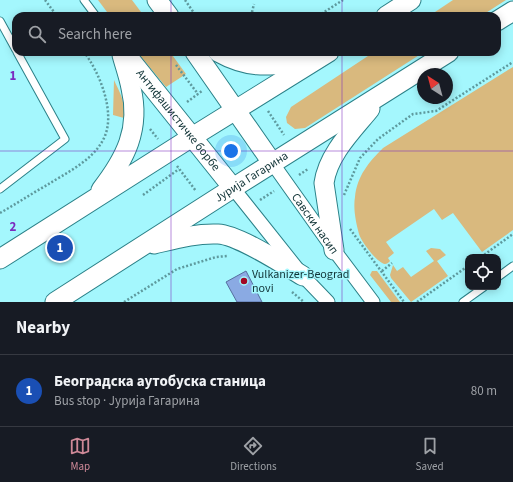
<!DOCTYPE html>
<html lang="en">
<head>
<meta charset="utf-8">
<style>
	:root { --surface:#171b24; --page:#20242c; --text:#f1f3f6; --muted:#9ea1a6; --line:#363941; --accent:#ce8998 }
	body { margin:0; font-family:"Source Sans 3",sans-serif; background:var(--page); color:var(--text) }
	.controls { position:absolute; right:12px; bottom:12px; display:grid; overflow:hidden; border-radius:8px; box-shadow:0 2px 10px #0003 }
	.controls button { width:36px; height:36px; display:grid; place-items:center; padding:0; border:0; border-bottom:1px solid var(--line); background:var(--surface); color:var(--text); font:20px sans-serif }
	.compass { position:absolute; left:417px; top:68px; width:36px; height:36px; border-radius:50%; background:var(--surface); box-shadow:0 2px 10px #0003; rotate:324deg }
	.you { position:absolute; left:231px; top:151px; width:14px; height:14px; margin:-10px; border:3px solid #fff; border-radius:50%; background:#1a73e8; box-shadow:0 0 0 6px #1a73e833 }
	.badge { display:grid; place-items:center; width:26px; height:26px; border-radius:50%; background:var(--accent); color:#fff; font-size:13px; font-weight:700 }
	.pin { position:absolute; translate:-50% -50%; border:2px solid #fff; box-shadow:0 1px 4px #0006 }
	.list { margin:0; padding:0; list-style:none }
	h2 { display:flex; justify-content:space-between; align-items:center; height:52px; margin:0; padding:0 16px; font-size:17px }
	h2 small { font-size:13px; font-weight:400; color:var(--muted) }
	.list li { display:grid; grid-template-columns:26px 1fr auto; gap:12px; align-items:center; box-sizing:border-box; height:72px; padding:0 16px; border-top:1px solid var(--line) }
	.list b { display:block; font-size:15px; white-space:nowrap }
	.list p { margin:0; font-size:13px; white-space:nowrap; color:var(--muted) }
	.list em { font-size:13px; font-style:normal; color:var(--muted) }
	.icon { flex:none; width:22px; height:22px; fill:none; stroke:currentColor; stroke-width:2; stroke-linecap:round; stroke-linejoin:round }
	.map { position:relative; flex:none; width:513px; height:302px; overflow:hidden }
	.search { position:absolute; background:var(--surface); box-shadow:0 2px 10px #0003; left:12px; right:12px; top:12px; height:44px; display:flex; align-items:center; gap:10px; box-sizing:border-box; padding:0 14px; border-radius:12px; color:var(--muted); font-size:15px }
	.sheet { height:124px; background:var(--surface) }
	nav { display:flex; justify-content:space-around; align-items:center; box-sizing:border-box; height:56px; border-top:1px solid var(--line); background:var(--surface); font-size:11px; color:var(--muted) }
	nav a { display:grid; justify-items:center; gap:2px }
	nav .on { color:var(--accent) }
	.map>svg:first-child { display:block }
	.green { fill:#d9b97e }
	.building { fill:#8aaae3; stroke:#556f9e }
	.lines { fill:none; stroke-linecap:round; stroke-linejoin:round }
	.lane-casing { stroke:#2b8188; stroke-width:9 }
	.street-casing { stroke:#2b8188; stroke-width:15 }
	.secondary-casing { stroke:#2b8188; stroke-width:21 }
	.path { stroke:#5e9a9e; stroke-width:2.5; stroke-dasharray:2 2; stroke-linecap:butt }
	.lane { stroke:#fff; stroke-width:7 }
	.street { stroke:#fff; stroke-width:13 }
	.secondary { stroke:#fff; stroke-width:19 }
	.grid { fill:none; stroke:#7b2cbf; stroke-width:1; stroke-opacity:0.55 }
	.poi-dot { fill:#a30724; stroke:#a4f7fd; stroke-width:1.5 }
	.labels { text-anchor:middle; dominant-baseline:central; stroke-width:3; stroke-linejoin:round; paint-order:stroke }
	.street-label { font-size:12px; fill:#103336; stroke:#a4f7fd }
	.poi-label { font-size:12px; fill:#103336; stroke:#a4f7fd; text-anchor:start }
	.grid-label { font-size:13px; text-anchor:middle; font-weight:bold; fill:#7b2cbf; stroke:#a4f7fd; stroke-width:3; stroke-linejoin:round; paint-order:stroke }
</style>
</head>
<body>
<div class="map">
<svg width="513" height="302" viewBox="0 0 513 302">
	<rect width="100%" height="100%" fill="#a4f7fd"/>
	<!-- green -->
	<path class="green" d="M98,0h34l12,16h-34z
		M453,0h53l-25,16h-52z
		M137,52h33l16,22 -20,13z
		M374,52h50l-119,76 -10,1 -8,-6 -1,-6 5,-10z
		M513,67v163l-31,22 -29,-39 -11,7 -8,-11 -48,33 8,11 -6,5 2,3c-1,1 -3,3 -5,3 -8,-1 -24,-23 -26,-30 -3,-11 -6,-25 -4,-37 2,-21 14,-35 28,-49z
		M114,80c6,13 12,23 10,38l-11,-3z
		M431,248l9,1 6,6 -9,6 11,15 -37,26 -20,-24 -1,-3 3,-10 4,6 6,-4 8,10 23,-16 -8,-10z
		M372,271h5l23,31h-9l-21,-27z"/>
	<!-- building -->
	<path class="building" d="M246,271l16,31h-25l-11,-20z"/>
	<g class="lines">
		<!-- lane casing -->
		<g class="lane-casing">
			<path id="lane" d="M84,0l12,16
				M0,21l16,29
				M0,189l65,-50 -48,-87
				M498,277l15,-11
				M463,302l21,-15"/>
		</g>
		<!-- street casing -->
		<g class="street-casing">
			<g id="street">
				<path id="s1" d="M273,164l61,86 39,52"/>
				<path d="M233,188l70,88 25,26"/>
			</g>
		</g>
		<!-- secondary casing -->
		<g class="secondary-casing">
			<g id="secondary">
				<path d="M157,0l12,16"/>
				<path d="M386,16l25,-16"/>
				<path d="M497,21l16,-10"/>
				<path id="s2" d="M124,52l109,136"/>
				<path d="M195,52l78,112"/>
				<path d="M218,52c34,19 55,13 92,9"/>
				<path d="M101,190c24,-31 40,-61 30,-102 -2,-11 -6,-22 -9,-33"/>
				<path d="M154,244c21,-5 42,-11 64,-10 21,1 66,31 85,42"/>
				<path d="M334,250l-10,-67c4,-29 29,-53 46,-74"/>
				<path d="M0,259l192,-122 137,-85"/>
				<path id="s3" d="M55,302l178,-114 216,-136"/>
			</g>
		</g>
		<!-- path -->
		<path class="path" d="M45,0l12,16
			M185,0l9,13 5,3
			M251,16l3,-12
			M318,16l25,-16
			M176,65l22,29
			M187,102l15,-11
			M268,111l16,24
			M150,129l8,10
			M177,166l19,25
			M299,175l9,-6
			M143,195l36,-26
			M344,195l16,-37 18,-19 35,-25 23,-3 77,-49
			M260,200l14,-9
			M0,213c16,-9 31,-19 47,-28 19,-12 45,-24 56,-45 14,-25 -3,-67 -19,-88
			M350,229l54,73
			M481,257l32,-23
			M382,271l10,-8
			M292,292l12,10
			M124,302l53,-33 39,-12 12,-1
			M417,302l51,-36"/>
		<!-- lane -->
		<use href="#lane" class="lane"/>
		<!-- street -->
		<use href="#street" class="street"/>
		<!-- secondary -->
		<use href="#secondary" class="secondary"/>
	</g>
	<!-- grid -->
	<path class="grid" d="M171,0v16M342,0v16M171,52v250M342,52v250M0,151h513"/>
	<!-- markers -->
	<circle class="poi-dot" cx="244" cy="281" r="4"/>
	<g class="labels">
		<!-- street labels -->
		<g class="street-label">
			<text stroke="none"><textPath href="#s2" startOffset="87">Антифашистичке борбе</textPath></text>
			<text stroke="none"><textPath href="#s3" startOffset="233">Јурија Гагарина</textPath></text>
			<text stroke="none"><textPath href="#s1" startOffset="73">Савски насип</textPath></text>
		</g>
		<!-- poi labels -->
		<g class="poi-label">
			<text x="252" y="274">Vulkanizer-Beograd<tspan x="252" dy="14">novi</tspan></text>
		</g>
	</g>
	<g class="grid-label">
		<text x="13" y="80">1</text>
		<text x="13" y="231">2</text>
	</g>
</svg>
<div class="controls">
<button><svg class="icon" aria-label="locate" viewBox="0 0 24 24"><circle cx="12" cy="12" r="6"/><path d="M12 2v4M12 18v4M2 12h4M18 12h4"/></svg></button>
</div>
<svg class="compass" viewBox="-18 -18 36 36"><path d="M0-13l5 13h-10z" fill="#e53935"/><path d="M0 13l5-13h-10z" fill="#9ea1a6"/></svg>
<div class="you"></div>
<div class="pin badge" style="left:60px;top:248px;background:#1a4fb4">1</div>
<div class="search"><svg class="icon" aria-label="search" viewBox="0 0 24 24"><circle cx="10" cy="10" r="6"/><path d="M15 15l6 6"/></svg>Search here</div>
</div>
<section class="sheet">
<h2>Nearby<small></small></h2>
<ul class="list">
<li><span class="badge" style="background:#1a4fb4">1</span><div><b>Београдска аутобуска станица</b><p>Bus stop · Јурија Гагарина</p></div><em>80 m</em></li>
</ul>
</section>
<nav>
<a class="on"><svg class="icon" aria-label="map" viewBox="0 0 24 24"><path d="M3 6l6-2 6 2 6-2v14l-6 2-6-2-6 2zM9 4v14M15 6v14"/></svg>Map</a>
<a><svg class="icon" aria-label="directions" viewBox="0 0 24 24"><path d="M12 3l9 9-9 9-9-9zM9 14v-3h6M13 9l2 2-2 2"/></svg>Directions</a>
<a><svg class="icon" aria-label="saved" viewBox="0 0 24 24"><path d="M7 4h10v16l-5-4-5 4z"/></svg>Saved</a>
</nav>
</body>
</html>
